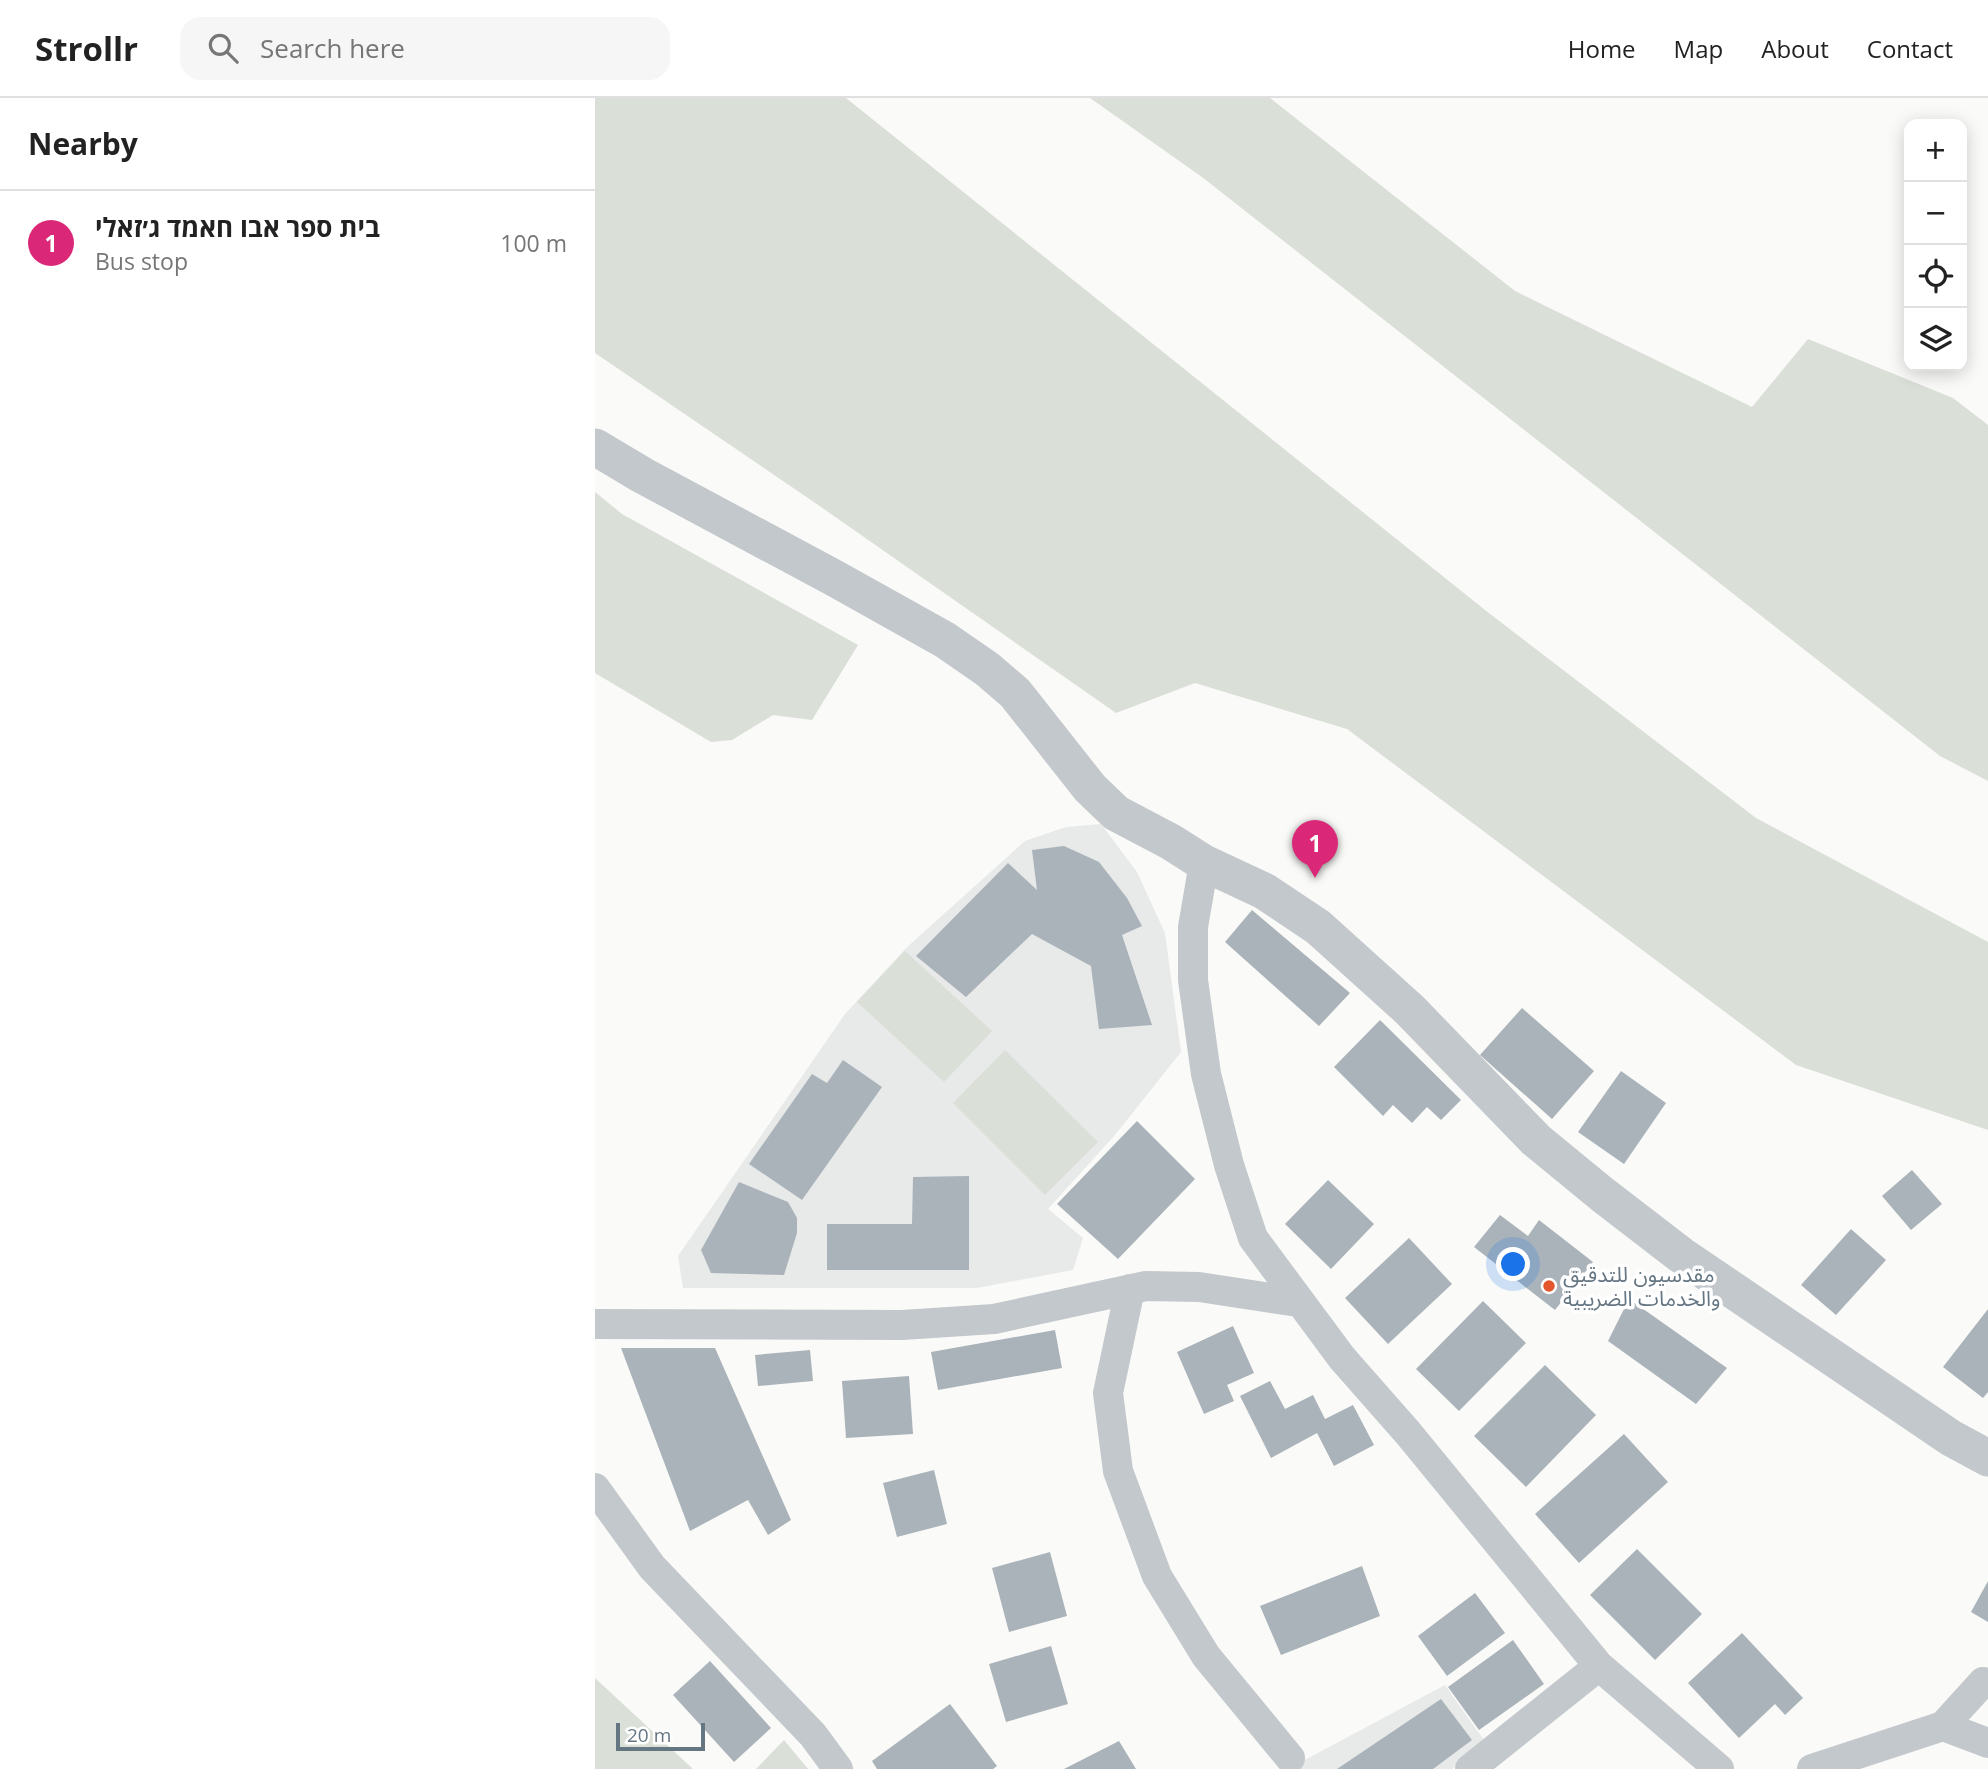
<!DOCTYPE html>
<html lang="en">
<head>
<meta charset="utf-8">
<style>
	:root { --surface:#fff; --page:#f6f6f6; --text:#222; --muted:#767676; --line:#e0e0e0; --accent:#db2777 }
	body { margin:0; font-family:"Open Sans","Noto Sans Arabic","Noto Sans Hebrew",sans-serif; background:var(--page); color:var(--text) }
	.controls { position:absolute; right:21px; top:21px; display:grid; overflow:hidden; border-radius:14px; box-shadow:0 4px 18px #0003 }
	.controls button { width:63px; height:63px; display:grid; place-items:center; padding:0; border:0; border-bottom:2px solid var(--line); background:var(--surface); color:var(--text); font:35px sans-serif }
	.scale { position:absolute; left:21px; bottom:18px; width:89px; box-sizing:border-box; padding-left:7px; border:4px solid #657683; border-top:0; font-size:19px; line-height:24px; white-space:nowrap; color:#657683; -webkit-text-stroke:5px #fff; paint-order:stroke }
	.you { position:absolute; left:919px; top:1167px; width:24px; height:24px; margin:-18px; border:5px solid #fff; border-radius:50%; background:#1a73e8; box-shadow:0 0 0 10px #1a73e833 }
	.badge { display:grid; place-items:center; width:46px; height:46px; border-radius:50%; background:var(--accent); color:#fff; font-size:23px; font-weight:700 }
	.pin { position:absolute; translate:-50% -58px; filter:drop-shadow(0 2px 4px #0008) }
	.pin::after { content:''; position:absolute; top:37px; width:24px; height:21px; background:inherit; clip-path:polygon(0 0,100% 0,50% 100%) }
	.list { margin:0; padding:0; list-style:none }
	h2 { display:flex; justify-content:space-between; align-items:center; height:91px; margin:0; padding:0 28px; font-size:30px }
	h2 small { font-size:23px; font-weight:400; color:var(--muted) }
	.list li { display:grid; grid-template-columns:46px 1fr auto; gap:21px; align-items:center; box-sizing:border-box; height:105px; padding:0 28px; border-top:2px solid var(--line) }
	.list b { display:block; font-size:26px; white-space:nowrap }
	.list p { margin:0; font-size:23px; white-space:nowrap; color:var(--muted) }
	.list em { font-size:23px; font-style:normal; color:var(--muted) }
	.icon { flex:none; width:38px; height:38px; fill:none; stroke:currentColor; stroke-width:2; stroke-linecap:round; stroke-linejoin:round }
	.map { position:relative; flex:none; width:1393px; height:1671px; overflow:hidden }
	header { display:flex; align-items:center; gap:42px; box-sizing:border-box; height:98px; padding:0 35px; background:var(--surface); border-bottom:2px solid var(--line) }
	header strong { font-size:33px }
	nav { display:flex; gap:38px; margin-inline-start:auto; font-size:24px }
	.search { width:490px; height:63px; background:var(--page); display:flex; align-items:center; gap:18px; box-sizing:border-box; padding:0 24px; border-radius:21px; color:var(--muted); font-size:26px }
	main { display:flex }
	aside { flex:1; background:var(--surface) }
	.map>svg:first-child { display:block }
	.built { fill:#e8e9e9 }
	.green { fill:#dadfd7 }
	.building { fill:#aab3b9 }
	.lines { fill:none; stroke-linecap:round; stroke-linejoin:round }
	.minor { stroke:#c3c8cc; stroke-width:30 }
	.tertiary { stroke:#c3c8cc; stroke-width:37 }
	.poi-dot { fill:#e4572e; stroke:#fff; stroke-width:2.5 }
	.labels { text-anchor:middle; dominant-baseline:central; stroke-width:7; stroke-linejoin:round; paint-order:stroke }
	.poi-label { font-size:21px; fill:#657683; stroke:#fff; text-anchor:start }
</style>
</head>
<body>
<header>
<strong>Strollr</strong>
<div class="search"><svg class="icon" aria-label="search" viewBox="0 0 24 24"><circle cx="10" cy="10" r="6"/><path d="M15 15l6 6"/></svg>Search here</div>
<nav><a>Home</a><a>Map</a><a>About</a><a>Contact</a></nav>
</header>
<main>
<aside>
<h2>Nearby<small></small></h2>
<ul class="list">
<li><span class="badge">1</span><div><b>בית ספר אבו חאמד ג׳זאלי</b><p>Bus stop</p></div><em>100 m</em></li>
</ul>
</aside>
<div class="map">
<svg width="1393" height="1671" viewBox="0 0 1393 1671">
	<rect width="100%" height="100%" fill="#fafaf8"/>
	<!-- built -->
	<path class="built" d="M506,726l36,48 28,61 16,119 -66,83 -67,74 35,29 -10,32 -96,18h-294l-5,-32 167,-242 61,-66 119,-107 41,-14z
		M850,1587l41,58 -34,26h-164z"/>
	<!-- green -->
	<path class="green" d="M0,0h251l639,512 271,208 232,124v188l-192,-65 -449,-336 -152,-46 -79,30 -305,-213 -216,-147z
		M495,0h180l245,193 237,116 56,-68 145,59 35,27v356l-48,-25 -738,-579z
		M0,394l27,22 236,131 -46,75 -39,-5 -41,25 -21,2 -116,-69z
		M310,853l87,80 -48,51 -87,-80z
		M410,952l93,92 -53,53 -92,-92z
		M0,1580l98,91h-98z
		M189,1642l24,29h-52z"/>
	<!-- building -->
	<path class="building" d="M469,748l35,16 28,36 15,28 -20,9 30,90 -53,4 -8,-63 -59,-32 -66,63 -50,-41 92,-93 29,27 -5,-40z
		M657,812l98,83 -31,33 -94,-84z
		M927,910l72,63 -42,48 -72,-64z
		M785,922l81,80 -20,20 -14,-13 -15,16 -19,-18 -10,11 -49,-49z
		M248,962l39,27 -80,113 -53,-36 63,-90 15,9z
		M1026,973l45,32 -42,61 -46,-32z
		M542,1023l58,58 -77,80 -61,-55z
		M1317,1072l30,34 -31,26 -29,-34z
		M374,1078v94h-142v-46h85l1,-47z
		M733,1082l46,44 -43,45 -46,-45z
		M144,1084l49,20 9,16v15l-13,42 -73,-2 -10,-23z
		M905,1117l28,21 11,-16 54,42 -38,48 -81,-63z
		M1256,1131l35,31 -50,55 -35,-30z
		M814,1140l43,46 -64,60 -43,-46z
		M1034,1201l98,69 -31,36 -88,-63z
		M888,1203l43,42 -67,68 -43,-42z
		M1393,1211v83l-5,6 -40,-31z
		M638,1228l21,47 -27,12 7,16 -30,13 -27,-62z
		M460,1232l7,38 -124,22 -7,-38z
		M26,1250h94l76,172 -23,15 -20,-35 -58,31z
		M215,1252l3,31 -55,5 -3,-31z
		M950,1267l51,50 -70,72 -52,-51z
		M314,1278l4,58 -67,4 -4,-57z
		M675,1283l15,28 28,-14 12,24 28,-14 21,40 -40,21 -17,-33 -46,25 -31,-62z
		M1029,1336l44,48 -89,81 -44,-49z
		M339,1372l13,54 -50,13 -14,-54z
		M1042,1451l65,65 -47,46 -65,-65z
		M455,1454l17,64 -58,16 -17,-64z
		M767,1468l18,50 -99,39 -21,-49z
		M1393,1483v41l-17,-10z
		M880,1495l30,40 -58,43 -29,-40z
		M1147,1535l61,65 -18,17 -10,-11 -36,34 -51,-55z
		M918,1542l31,44 -65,46 -31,-43z
		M456,1548l17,58 -62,18 -17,-58z
		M115,1563l61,67 -37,34 -61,-67z
		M846,1601l31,41 -39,29h-96z
		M355,1606l47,62 -4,3h-116l-5,-8z
		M524,1643l17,28h-72z"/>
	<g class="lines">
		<!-- minor -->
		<path class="minor" d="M609,765l-11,64v53l13,94 23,91 24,73 89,120 66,75 191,233 120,103
			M535,1191l-22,104 10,78 39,105 49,80 84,102
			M0,1226l307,1 92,-6 152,-33 53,1 99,15
			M0,1390l57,79 161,168 25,34
			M1348,1628l40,-44 5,1
			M875,1671l129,-103
			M1217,1671l131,-43 45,17"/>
		<!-- tertiary -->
		<path class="tertiary" d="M0,349l47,28 194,104 109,61 42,29 28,24 75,95 26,25 55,29 33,21 60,28 54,36 92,83 126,130 67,55 78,60 270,183 37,20"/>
	</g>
	<!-- markers -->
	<circle class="poi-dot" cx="954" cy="1188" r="7"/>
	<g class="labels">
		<!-- poi labels -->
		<g class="poi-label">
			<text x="968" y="1176">مقدسيون للتدقيق<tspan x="968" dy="24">والخدمات الضريبية</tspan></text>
		</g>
	</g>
</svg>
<div class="controls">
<button>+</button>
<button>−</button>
<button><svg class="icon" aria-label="locate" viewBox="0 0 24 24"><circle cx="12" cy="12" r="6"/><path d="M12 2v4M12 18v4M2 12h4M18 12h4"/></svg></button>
<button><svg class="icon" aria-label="layers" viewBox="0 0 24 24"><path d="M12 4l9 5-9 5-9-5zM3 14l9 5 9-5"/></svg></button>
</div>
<div class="scale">20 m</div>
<div class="you"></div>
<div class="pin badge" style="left:720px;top:780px">1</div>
</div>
</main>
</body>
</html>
